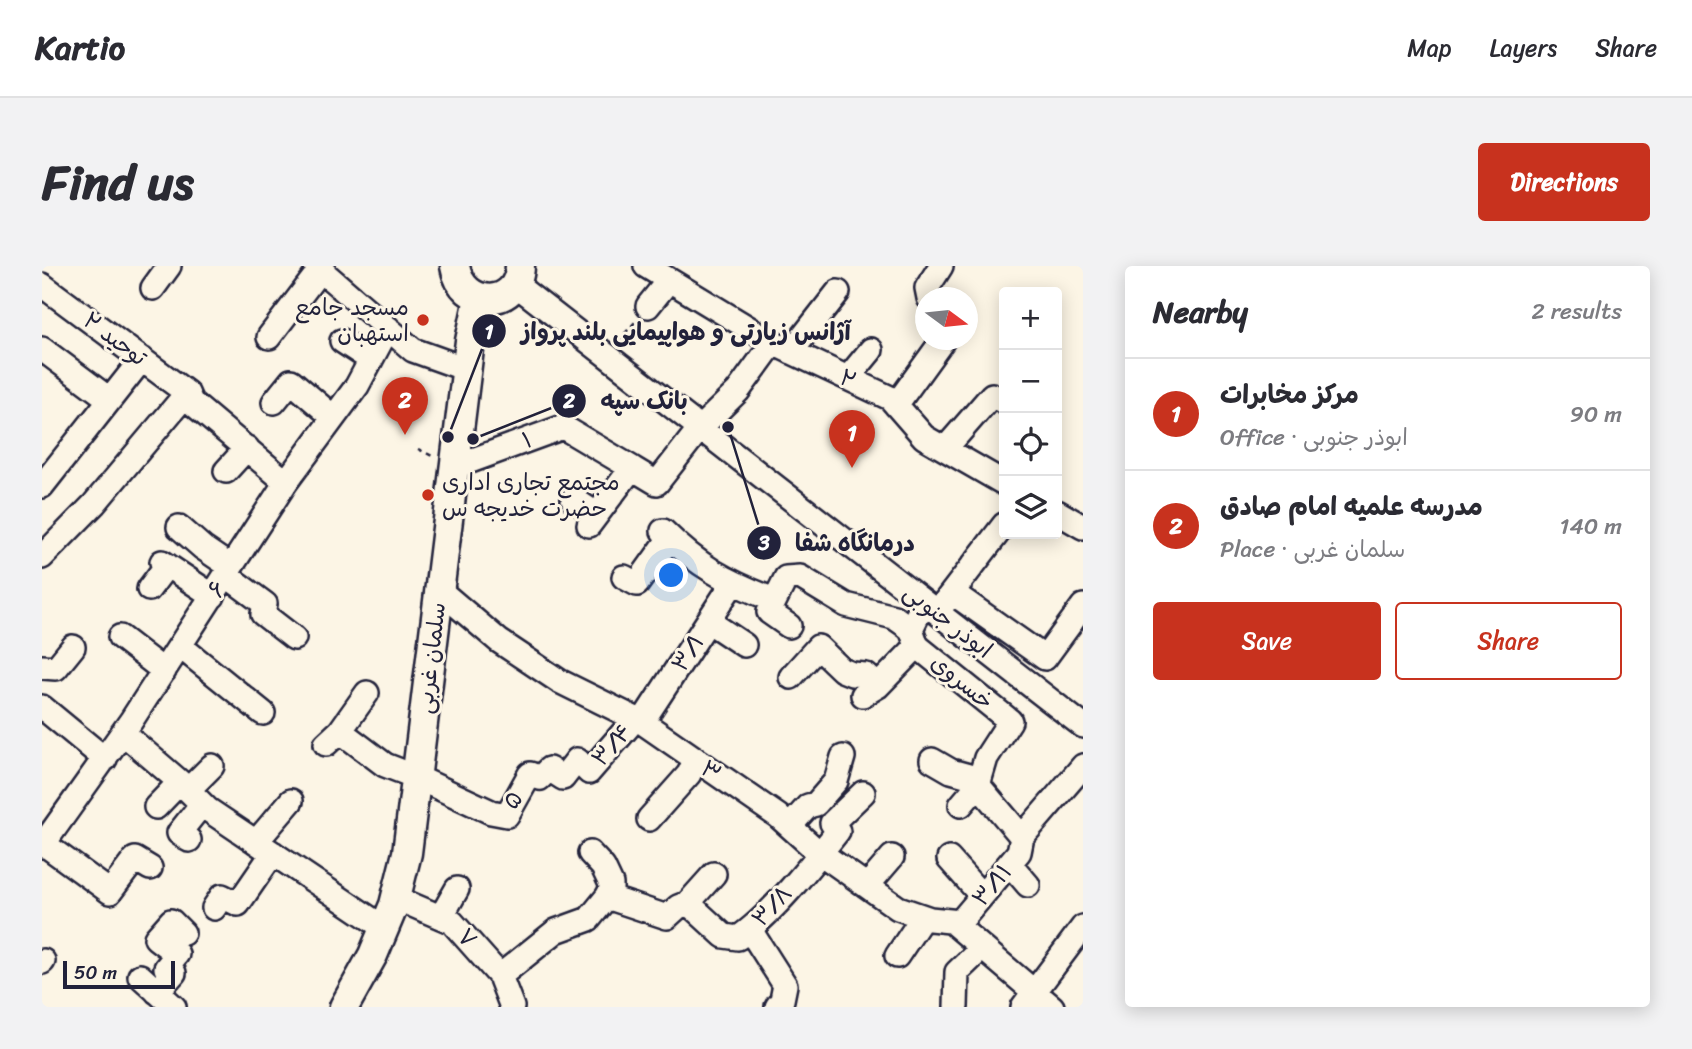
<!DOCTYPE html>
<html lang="en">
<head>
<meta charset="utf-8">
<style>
	:root { --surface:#fff; --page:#f2f2f3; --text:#2b2b33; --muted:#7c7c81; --line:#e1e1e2; --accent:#c8321e }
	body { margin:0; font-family:Sriracha,"Playpen Sans Arabic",sans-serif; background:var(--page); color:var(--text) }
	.controls { position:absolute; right:21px; top:21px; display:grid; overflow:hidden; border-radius:7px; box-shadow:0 4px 18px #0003 }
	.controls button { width:63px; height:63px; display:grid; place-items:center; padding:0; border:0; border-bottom:2px solid var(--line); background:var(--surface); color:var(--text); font:35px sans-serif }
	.compass { position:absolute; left:873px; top:21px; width:63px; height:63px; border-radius:50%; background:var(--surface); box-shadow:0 4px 18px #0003; rotate:105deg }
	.scale { position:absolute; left:21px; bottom:18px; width:112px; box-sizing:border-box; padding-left:7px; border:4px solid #22223b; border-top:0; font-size:19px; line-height:24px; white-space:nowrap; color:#22223b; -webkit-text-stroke:5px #fcf5e5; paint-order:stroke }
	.you { position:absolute; left:630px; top:310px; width:24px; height:24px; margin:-18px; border:5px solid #fff; border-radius:50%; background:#1a73e8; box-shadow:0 0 0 10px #1a73e833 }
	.badge { display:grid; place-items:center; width:46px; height:46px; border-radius:50%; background:var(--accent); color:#fff; font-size:23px; font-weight:700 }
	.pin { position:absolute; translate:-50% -58px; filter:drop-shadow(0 2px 4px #0008) }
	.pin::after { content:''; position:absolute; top:37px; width:24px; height:21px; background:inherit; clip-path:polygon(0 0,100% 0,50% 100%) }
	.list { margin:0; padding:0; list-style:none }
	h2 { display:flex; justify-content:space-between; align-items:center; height:91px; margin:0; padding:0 28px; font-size:30px }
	h2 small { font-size:23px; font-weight:400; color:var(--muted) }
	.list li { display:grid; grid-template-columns:46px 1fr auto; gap:21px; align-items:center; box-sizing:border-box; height:112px; padding:0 28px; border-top:2px solid var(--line) }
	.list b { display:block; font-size:26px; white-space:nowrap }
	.list p { margin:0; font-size:23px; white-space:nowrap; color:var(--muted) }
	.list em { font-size:23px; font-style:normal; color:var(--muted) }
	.actions { display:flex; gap:14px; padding:21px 28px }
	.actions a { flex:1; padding:16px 0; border:2px solid var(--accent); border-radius:7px; text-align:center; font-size:24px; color:var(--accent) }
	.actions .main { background:var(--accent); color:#fff }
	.icon { flex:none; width:38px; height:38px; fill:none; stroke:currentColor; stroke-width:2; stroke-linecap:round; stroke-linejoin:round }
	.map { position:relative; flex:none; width:1041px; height:741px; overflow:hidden; border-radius:7px }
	header { display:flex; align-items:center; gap:42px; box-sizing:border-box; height:98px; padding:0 35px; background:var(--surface); border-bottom:2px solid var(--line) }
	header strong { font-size:33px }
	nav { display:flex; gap:38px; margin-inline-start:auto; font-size:24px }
	.intro { display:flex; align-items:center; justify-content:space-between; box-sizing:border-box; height:168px; padding:0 42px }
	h1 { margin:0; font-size:49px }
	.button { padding:18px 32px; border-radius:7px; background:var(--accent); color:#fff; font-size:24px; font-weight:700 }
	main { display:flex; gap:42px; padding:0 42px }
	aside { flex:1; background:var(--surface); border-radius:7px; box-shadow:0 4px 18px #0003 }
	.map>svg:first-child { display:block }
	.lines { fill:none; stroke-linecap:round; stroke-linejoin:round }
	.minor-casing { stroke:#22223b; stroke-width:28 }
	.major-casing { stroke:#22223b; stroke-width:33 }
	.path { stroke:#22223b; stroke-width:2.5; stroke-dasharray:5 5; stroke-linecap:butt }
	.minor { stroke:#fcf5e5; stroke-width:23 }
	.major { stroke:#fcf5e5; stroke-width:28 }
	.poi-dot { fill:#c8321e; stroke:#fcf5e5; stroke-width:2.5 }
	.labels { text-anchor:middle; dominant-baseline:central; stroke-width:6; stroke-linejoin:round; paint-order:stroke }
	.poi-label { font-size:23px; fill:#22223b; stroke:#fcf5e5; text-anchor:end }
	.street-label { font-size:23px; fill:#22223b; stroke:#fcf5e5 }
	.leader { fill:none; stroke:#22223b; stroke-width:2.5 }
	.callout-dot { fill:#22223b; stroke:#fcf5e5; stroke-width:2.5 }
	.mark-label { font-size:21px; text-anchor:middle; font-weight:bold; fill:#fff }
	.callout-label { font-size:24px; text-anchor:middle; font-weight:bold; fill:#22223b; stroke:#fcf5e5; stroke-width:6; stroke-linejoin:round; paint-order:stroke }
</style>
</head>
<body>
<header>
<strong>Kartio</strong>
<nav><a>Map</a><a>Layers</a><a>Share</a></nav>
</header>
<div class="intro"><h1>Find us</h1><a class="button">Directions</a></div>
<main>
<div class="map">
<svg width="1041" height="741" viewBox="0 0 1041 741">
	<rect width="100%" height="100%" fill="#fcf5e5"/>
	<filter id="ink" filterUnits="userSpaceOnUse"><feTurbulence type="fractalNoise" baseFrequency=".0143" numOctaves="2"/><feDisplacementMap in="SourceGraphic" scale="14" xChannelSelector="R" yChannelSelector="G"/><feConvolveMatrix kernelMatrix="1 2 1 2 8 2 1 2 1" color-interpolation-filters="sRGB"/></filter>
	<g filter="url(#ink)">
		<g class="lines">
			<!-- minor casing -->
			<g class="minor-casing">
				<path id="minor" d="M274,0l97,84 53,19
					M604,0l127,77 117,55 34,39 80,46
					M473,18l568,442
					M0,19l145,108 4,9 95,80
					M111,22l16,-22
					M887,32l-2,-10 14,-22
					M606,40l21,-26
					M227,71l54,-71
					M300,75l29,19
					M0,83l67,50
					M749,86l47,-60
					M806,112l23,-28
					M232,136l17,-21 42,36
					M854,139l47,-65
					M903,183l47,-54 12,7
					M412,201l109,-40 69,41
					M184,205l21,-23
					M0,220l100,-127
					M531,233l23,15
					M1015,246l26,15
					M547,259l43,-57 25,15 43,-55 38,-37 35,-48
					M137,261l24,21 28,19
					M621,265c36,36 63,50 111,69
					M0,291l52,-53 93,-111
					M120,296l51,34
					M184,309l39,29 -2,10 31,24
					M582,311l13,7 33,-46
					M107,323l18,-24
					M397,324l60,51 60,40 83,41 136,94 38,34 82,58 32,11 30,3 59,-70 3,-15
					M911,327l92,65 38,-52
					M882,336l-13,27 6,17 93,75 -24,37 -8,27 44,52
					M902,337l60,-78
					M666,355l36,24
					M747,360l-20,-14 17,-34 14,-1 46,28 48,12 17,12
					M78,371l44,34
					M138,380l83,67
					M0,401l14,1 17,-21
					M749,411l27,-30 24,23 10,4 14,1 12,11
					M821,429l15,-9 39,-40
					M0,441l63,52
					M600,456l91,-139
					M298,465l45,34 31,12 75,35 16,3 23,-41 10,4 9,-9 14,9 14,-18 12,12 46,-53
					M81,467l57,49 27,27 177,119
					M284,478l14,-13 27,-38
					M890,494l19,11 29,8
					M146,524l24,-24
					M919,539l17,-20
					M114,541l24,-25
					M607,553l40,-45 6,-14
					M748,560l18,-20 8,-2 20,-23 7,-24
					M980,571l61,-71
					M147,574l-10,-7 23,-29
					M214,576l35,-41
					M2,578l66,48 25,-33 15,9
					M0,580l89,-125 155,-239 71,-96 31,-58
					M907,593l33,37
					M968,598l18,21
					M826,619l24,-28
					M565,631l60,20 11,-10 10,-4 36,33 14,2c34,-23 74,-74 100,-107l-6,-8 31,-30
					M354,632l56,24 48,54 12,31
					M646,637l26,-29
					M172,642l8,-12 16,8 35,-51
					M399,651l16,-28
					M909,655l101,86
					M708,664l35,55 -3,15 -5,7
					M855,690l26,-39
					M0,696l1,-1
					M98,710l34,31
					M458,710l56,-45 33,-12 18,-22 4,-7v-6l-8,-17 -13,-14
					M115,726l17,-19 -8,-5 11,-14 -21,-16 15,-17 12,12
					M914,741l1,-35 24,-23
					M981,741l60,-80"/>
			</g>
			<!-- major casing -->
			<g class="major-casing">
				<path id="major" d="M413,0c7,44 64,43 65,0
					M302,741l29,-52 21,-50 13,-52 63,-512 9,-43"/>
			</g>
			<!-- path -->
			<path class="path" d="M576,75l19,-21
				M376,183l16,8"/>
			<!-- minor -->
			<use href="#minor" class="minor"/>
			<!-- major -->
			<use href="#major" class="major"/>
		</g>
	</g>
	<!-- markers -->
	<g class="poi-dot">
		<circle cx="381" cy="54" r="7"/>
		<circle cx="386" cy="229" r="7"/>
	</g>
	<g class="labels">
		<!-- poi labels -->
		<g class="poi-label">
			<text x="367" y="41">مسجد جامع<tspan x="367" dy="26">استهبان</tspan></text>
			<text x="400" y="216" text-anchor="start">مجتمع تجاری اداری<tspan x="400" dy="26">حضرت خدیجه س</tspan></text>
		</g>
		<!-- street labels -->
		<g class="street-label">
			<text transform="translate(73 73) rotate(37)">توحید ۲</text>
			<text transform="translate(806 113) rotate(25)">۲</text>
			<text transform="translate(485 174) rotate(-20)">۱</text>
			<text transform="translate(175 323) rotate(-57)">۶</text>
			<text transform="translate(906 355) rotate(38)">ابوذر جنوبی</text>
			<text transform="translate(646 387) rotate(-57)">۳/۱</text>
			<text transform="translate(389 392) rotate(-83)">سلمان غربی</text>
			<text transform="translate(920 416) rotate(39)">خسروی</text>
			<text transform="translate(570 479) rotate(-49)">۳/۴</text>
			<text transform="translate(669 505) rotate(34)">۳</text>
			<text transform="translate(471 534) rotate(-51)">۵</text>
			<text transform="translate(950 619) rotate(-50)">۳/۱۱</text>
			<text transform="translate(730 640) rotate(-47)">۳/۸</text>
			<text transform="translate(425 672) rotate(49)">۷</text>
		</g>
	</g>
	<!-- callouts -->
	<path class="leader" d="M406 171L447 65M431 173L527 135M686 161L722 277"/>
	<g class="callout-dot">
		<circle cx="406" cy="171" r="7"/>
		<circle cx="431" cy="173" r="7"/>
		<circle cx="686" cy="161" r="7"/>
		<circle cx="447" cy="65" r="18"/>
		<circle cx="527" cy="135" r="18"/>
		<circle cx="722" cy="277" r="18"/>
	</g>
	<g class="mark-label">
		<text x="447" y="73">1</text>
		<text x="527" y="142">2</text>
		<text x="722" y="284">3</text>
	</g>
	<g class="callout-label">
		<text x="644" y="74">آژانس زیارتی و هواپیمایی بلند پرواز</text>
		<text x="602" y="143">بانک سپه</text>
		<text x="813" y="285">درمانگاه شفا</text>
	</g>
</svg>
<div class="controls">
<button>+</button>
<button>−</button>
<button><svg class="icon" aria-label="locate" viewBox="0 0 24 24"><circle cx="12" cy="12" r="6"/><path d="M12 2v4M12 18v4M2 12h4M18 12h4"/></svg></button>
<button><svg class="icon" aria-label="layers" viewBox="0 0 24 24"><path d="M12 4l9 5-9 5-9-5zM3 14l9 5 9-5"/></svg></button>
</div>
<svg class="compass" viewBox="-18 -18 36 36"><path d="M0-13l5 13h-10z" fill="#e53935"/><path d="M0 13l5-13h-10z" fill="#7c7c81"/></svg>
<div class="scale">50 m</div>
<div class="you"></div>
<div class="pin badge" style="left:810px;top:202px">1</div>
<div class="pin badge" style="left:363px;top:169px">2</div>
</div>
<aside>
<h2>Nearby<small>2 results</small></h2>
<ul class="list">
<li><span class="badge">1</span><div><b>مرکز مخابرات</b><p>Office · ابوذر جنوبی</p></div><em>90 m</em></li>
<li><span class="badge">2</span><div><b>مدرسه علمیه امام صادق</b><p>Place · سلمان غربی</p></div><em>140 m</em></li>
</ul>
<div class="actions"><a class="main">Save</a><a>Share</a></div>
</aside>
</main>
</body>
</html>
